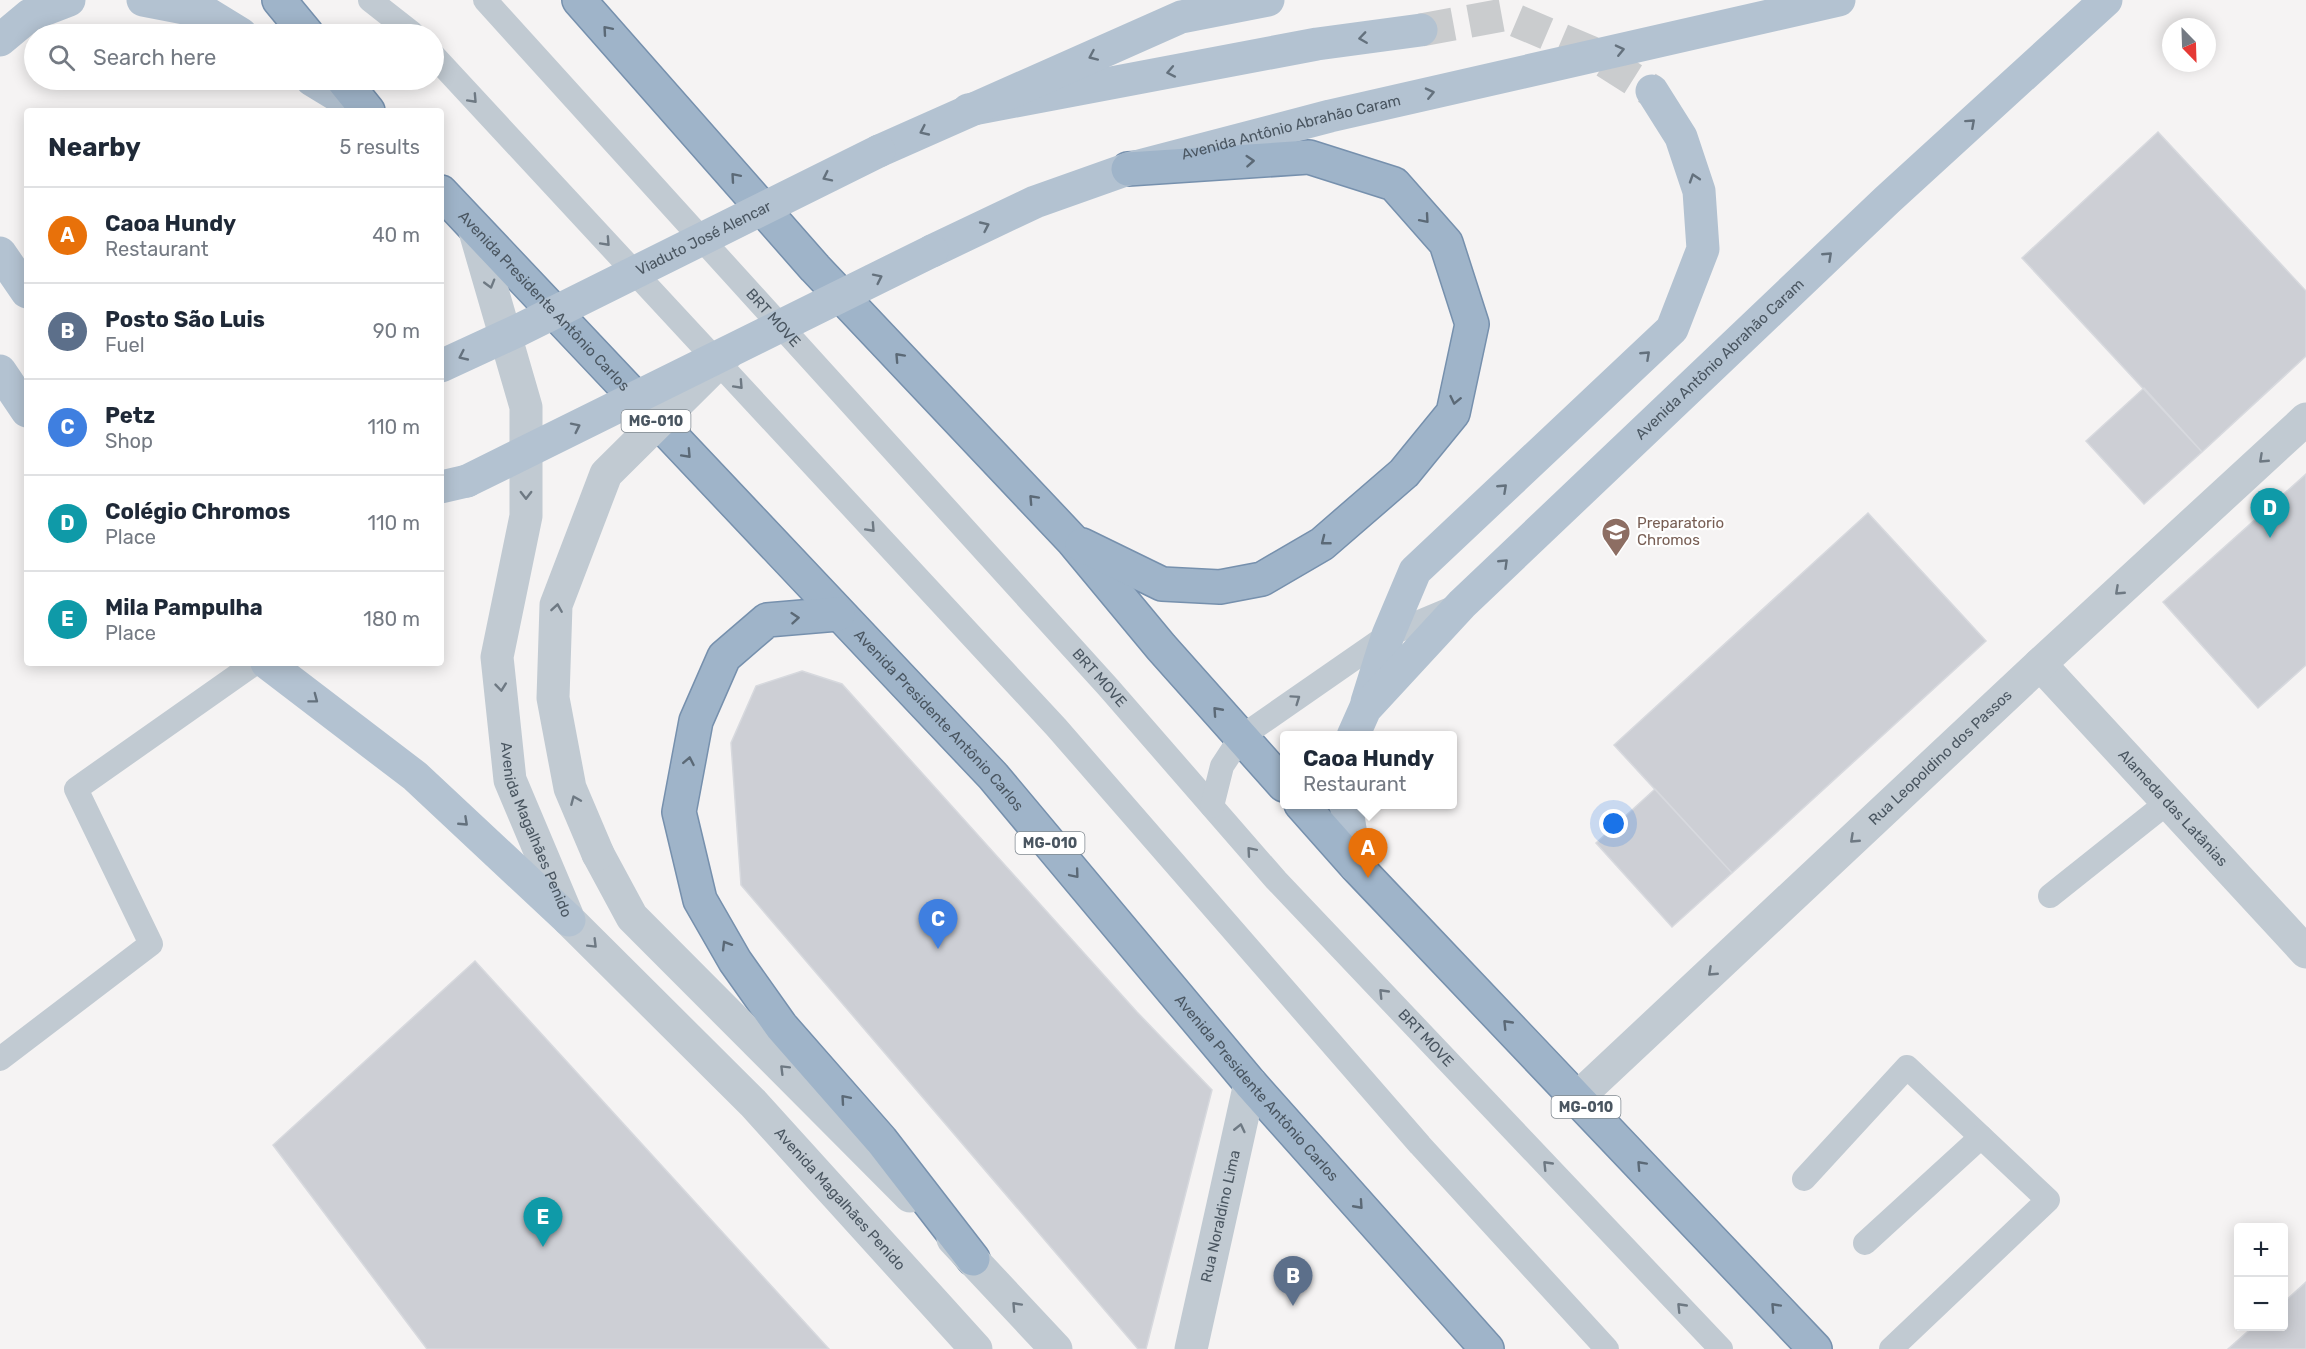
<!DOCTYPE html>
<html lang="en">
<head>
<meta charset="utf-8">
<style>
	:root { --surface:#fff; --page:#f6f6f7; --text:#1f2937; --muted:#747a83; --line:#e0e1e3; --accent:#0f766e }
	body { margin:0; font-family:Rubik,sans-serif; background:var(--page); color:var(--text) }
	.controls { position:absolute; right:18px; bottom:18px; display:grid; overflow:hidden; border-radius:6px; box-shadow:0 3px 15px #0003 }
	.controls button { width:54px; height:54px; display:grid; place-items:center; padding:0; border:0; border-bottom:2px solid var(--line); background:var(--surface); color:var(--text); font:30px sans-serif }
	.compass { position:absolute; left:2162px; top:18px; width:54px; height:54px; border-radius:50%; background:var(--surface); box-shadow:0 3px 15px #0003; rotate:157deg }
	.you { position:absolute; left:1614px; top:824px; width:21px; height:21px; margin:-15px; border:4px solid #fff; border-radius:50%; background:#1a73e8; box-shadow:0 0 0 9px #1a73e833 }
	.badge { display:grid; place-items:center; width:39px; height:39px; border-radius:50%; background:var(--accent); color:#fff; font-size:20px; font-weight:700 }
	.pin { position:absolute; translate:-50% -50px; filter:drop-shadow(0 2px 3px #0008) }
	.pin::after { content:''; position:absolute; top:32px; width:21px; height:18px; background:inherit; clip-path:polygon(0 0,100% 0,50% 100%) }
	.popup { position:absolute; left:1280px; top:731px; width:177px; height:78px; box-sizing:border-box; display:grid; place-content:center; border-radius:6px; background:var(--surface); filter:drop-shadow(0 2px 4px #0005); font-size:20px; white-space:nowrap; color:var(--muted) }
	.popup b { font-size:22px; color:var(--text) }
	.popup::after { content:''; position:absolute; left:50%; top:100%; margin-left:-12px; border:12px solid transparent; border-top-color:var(--surface) }
	.list { margin:0; padding:0; list-style:none }
	h2 { display:flex; justify-content:space-between; align-items:center; height:78px; margin:0; padding:0 24px; font-size:26px }
	h2 small { font-size:20px; font-weight:400; color:var(--muted) }
	.list li { display:grid; grid-template-columns:39px 1fr auto; gap:18px; align-items:center; box-sizing:border-box; height:96px; padding:0 24px; border-top:2px solid var(--line) }
	.list b { display:block; font-size:22px; white-space:nowrap }
	.list p { margin:0; font-size:20px; white-space:nowrap; color:var(--muted) }
	.list em { font-size:20px; font-style:normal; color:var(--muted) }
	.icon { flex:none; width:33px; height:33px; fill:none; stroke:currentColor; stroke-width:2; stroke-linecap:round; stroke-linejoin:round }
	.map { position:relative; flex:none; width:2306px; height:1349px; overflow:hidden }
	.search { position:absolute; background:var(--surface); box-shadow:0 3px 15px #0003; left:24px; top:24px; width:420px; height:66px; display:flex; align-items:center; gap:15px; box-sizing:border-box; padding:0 21px; border-radius:33px; color:var(--muted); font-size:22px }
	.panel { position:absolute; background:var(--surface); box-shadow:0 3px 15px #0003; left:24px; top:108px; width:420px; height:558px; border-radius:6px }
	.map>svg:first-child { display:block }
	.building { fill:#cdcfd5; stroke:#d7d9de; stroke-width:1.5 }
	.lines { fill:none; stroke-linecap:round; stroke-linejoin:round }
	.primary-tunnel { stroke:#caccce; stroke-width:33; stroke-dasharray:33 16; stroke-linecap:butt }
	.trunk-casing { stroke:#7690ad; stroke-width:36 }
	.service { stroke:#c1cad2; stroke-width:24 }
	.minor { stroke:#c1cad2; stroke-width:33 }
	.tertiary { stroke:#c1cad2; stroke-width:33 }
	.primary { stroke:#b3c2d1; stroke-width:33 }
	.trunk { stroke:#9fb4c9; stroke-width:33 }
	.tertiary-bridge { stroke:#c1cad2; stroke-width:33 }
	.primary-bridge { stroke:#b3c2d1; stroke-width:33 }
	.oneway { stroke:#5b6976 }
	.oneway2 { stroke:#64717d }
	.oneway3 { stroke:#6e7983 }
	.labels { text-anchor:middle; dominant-baseline:central; stroke-width:4.5; stroke-linejoin:round; paint-order:stroke }
	.shield { fill:#fff; stroke:#808990; stroke-width:1.5 }
	.shield-label { font-size:14px; font-weight:bold; fill:#4a5661 }
	.street-label { font-size:15px; fill:#4a5661; stroke:#fff }
	.education-label { font-size:15px; fill:#785e54; stroke:#fff; text-anchor:start }
</style>
</head>
<body>
<div class="map">
<svg width="2306" height="1349" viewBox="0 0 2306 1349">
	<rect width="100%" height="100%" fill="#f5f3f3"/>
	<!-- building -->
	<path class="building" d="M2158,132l148,159v65l-104,96 -180,-194z
		M2144,388l58,64 -58,52 -58,-63z
		M2306,474v191l-48,43 -95,-106z
		M1868,513l118,128 -254,232 -118,-128z
		M802,671l40,13 295,328 75,78 -66,259h-8l-397,-464 -10,-142 25,-57z
		M1655,789l77,84 -60,54 -76,-84z
		M475,961l354,388h-402l-154,-204z
		M2306,1282v67h-78l26,-23h30v-24z"/>
	<g class="lines">
		<!-- primary-tunnel -->
		<path class="primary-tunnel" d="M1421,30l82,-15 87,37 62,39"/>
		<!-- trunk casing -->
		<g class="trunk-casing">
			<g id="trunk">
				<path d="M279,0l28,34"/>
				<path d="M579,0l236,268 258,273 88,106 123,138"/>
				<path d="M343,80l25,31"/>
				<path id="s8" d="M441,192l552,584 257,307 237,266"/>
				<path d="M1082,545l80,39 58,3 42,-8 60,-35 82,-71 49,-60 19,-89 -26,-81 -52,-59 -85,-27 -181,12"/>
				<path d="M838,614l-71,6 -43,37 -28,64 -17,91 21,88 35,61 46,65 100,114 92,119"/>
				<path d="M1301,804l55,62 459,483"/>
			</g>
		</g>
		<!-- service -->
		<g class="service">
			<path d="M370,0l42,33"/>
			<path id="s1" d="M485,0l623,687 168,193 445,469"/>
			<path d="M434,56l622,671 364,418 187,204"/>
			<path d="M1212,806l10,-40 19,-29 147,-102 67,-28"/>
			<path d="M2050,896l118,-94"/>
			<path d="M0,1059l151,-115 -75,-155 179,-126"/>
			<path d="M1804,1179l103,-112 141,133 -157,149"/>
			<path d="M1865,1243l116,-106"/>
		</g>
		<!-- minor -->
		<g class="minor">
			<path id="s2" d="M2040,664l266,288"/>
			<path id="s3" d="M1577,1098l463,-434 266,-245"/>
		</g>
		<!-- tertiary -->
		<g class="tertiary">
			<path id="s4" d="M474,228l52,179v109l-29,141 13,123 59,140 184,183 223,246"/>
			<path d="M598,854l34,63 278,279"/>
			<path d="M953,1239l103,110"/>
			<path id="s5" d="M1191,1349l59,-266"/>
		</g>
		<!-- primary -->
		<g class="primary">
			<path d="M143,0l62,12 36,22"/>
			<path d="M0,40l30,-25 39,-15"/>
			<path d="M312,80l51,31"/>
			<path d="M968,110l349,-66 104,-14"/>
			<path d="M879,151l302,-134 87,-17"/>
			<path id="s6" d="M932,251l103,-49 93,-33 202,-53 509,-116"/>
			<path d="M0,253l27,39"/>
			<path d="M0,371l27,40"/>
			<path d="M441,487l26,-6"/>
			<path d="M267,663l148,113 154,144"/>
			<path d="M1367,702l21,-67 27,-64 257,-242 31,-80 -4,-58 -18,-54 -29,-46"/>
			<path id="s7" d="M1353,736l12,-27 97,-105 425,-404 219,-200"/>
			<path d="M1346,804l10,62"/>
		</g>
		<!-- trunk -->
		<use href="#trunk" class="trunk"/>
		<!-- tertiary-bridge -->
		<path class="tertiary-bridge" d="M598,854l-28,-66 -17,-90 3,-93 50,-131 120,-119"/>
		<!-- primary-bridge -->
		<g class="primary-bridge">
			<path id="s9" d="M441,366l78,-36 360,-179"/>
			<path d="M467,481l465,-230"/>
		</g>
	</g>
	<!-- one-way arrows -->
	<defs><path id="oneway-chevron" d="M-2-3.5L2.5 0L-2 3.5" fill="none" stroke-width="1.6" stroke-linecap="round" stroke-linejoin="round" transform="scale(1.5)"/></defs>
	<g class="oneway">
		<use href="#oneway-chevron" transform="translate(607 30) rotate(-131)"/>
		<use href="#oneway-chevron" transform="translate(1250 161) rotate(-4)"/>
		<use href="#oneway-chevron" transform="translate(735 177) rotate(-131)"/>
		<use href="#oneway-chevron" transform="translate(1425 219) rotate(49)"/>
		<use href="#oneway-chevron" transform="translate(899 357) rotate(-133)"/>
		<use href="#oneway-chevron" transform="translate(1455 400) rotate(102)"/>
		<use href="#oneway-chevron" transform="translate(687 454) rotate(47)"/>
		<use href="#oneway-chevron" transform="translate(1033 499) rotate(-133)"/>
		<use href="#oneway-chevron" transform="translate(1325 541) rotate(142)"/>
		<use href="#oneway-chevron" transform="translate(795 618) rotate(-5)"/>
		<use href="#oneway-chevron" transform="translate(1217 711) rotate(-132)"/>
		<use href="#oneway-chevron" transform="translate(689 761) rotate(-79)"/>
		<use href="#oneway-chevron" transform="translate(1075 874) rotate(50)"/>
		<use href="#oneway-chevron" transform="translate(726 945) rotate(-121)"/>
		<use href="#oneway-chevron" transform="translate(1507 1024) rotate(-134)"/>
		<use href="#oneway-chevron" transform="translate(845 1099) rotate(-131)"/>
		<use href="#oneway-chevron" transform="translate(1641 1165) rotate(-133)"/>
		<use href="#oneway-chevron" transform="translate(1359 1205) rotate(48)"/>
		<use href="#oneway-chevron" transform="translate(1775 1307) rotate(-133)"/>
	</g>
	<g class="oneway2">
		<use href="#oneway-chevron" transform="translate(1363 38) rotate(172)"/>
		<use href="#oneway-chevron" transform="translate(1620 50) rotate(-13)"/>
		<use href="#oneway-chevron" transform="translate(1093 56) rotate(156)"/>
		<use href="#oneway-chevron" transform="translate(1171 72) rotate(169)"/>
		<use href="#oneway-chevron" transform="translate(1430 93) rotate(-13)"/>
		<use href="#oneway-chevron" transform="translate(1971 123) rotate(-42)"/>
		<use href="#oneway-chevron" transform="translate(924 131) rotate(155)"/>
		<use href="#oneway-chevron" transform="translate(827 177) rotate(154)"/>
		<use href="#oneway-chevron" transform="translate(1694 178) rotate(-108)"/>
		<use href="#oneway-chevron" transform="translate(985 226) rotate(-25)"/>
		<use href="#oneway-chevron" transform="translate(1828 256) rotate(-43)"/>
		<use href="#oneway-chevron" transform="translate(878 278) rotate(-26)"/>
		<use href="#oneway-chevron" transform="translate(1646 355) rotate(-43)"/>
		<use href="#oneway-chevron" transform="translate(463 356) rotate(155)"/>
		<use href="#oneway-chevron" transform="translate(576 427) rotate(-26)"/>
		<use href="#oneway-chevron" transform="translate(1503 488) rotate(-43)"/>
		<use href="#oneway-chevron" transform="translate(1504 563) rotate(-44)"/>
		<use href="#oneway-chevron" transform="translate(314 699) rotate(37)"/>
		<use href="#oneway-chevron" transform="translate(464 822) rotate(43)"/>
	</g>
	<g class="oneway3">
		<use href="#oneway-chevron" transform="translate(473 99) rotate(47)"/>
		<use href="#oneway-chevron" transform="translate(606 242) rotate(47)"/>
		<use href="#oneway-chevron" transform="translate(490 284) rotate(74)"/>
		<use href="#oneway-chevron" transform="translate(739 385) rotate(47)"/>
		<use href="#oneway-chevron" transform="translate(2263 459) rotate(137)"/>
		<use href="#oneway-chevron" transform="translate(526 495) rotate(90)"/>
		<use href="#oneway-chevron" transform="translate(871 528) rotate(47)"/>
		<use href="#oneway-chevron" transform="translate(2119 591) rotate(137)"/>
		<use href="#oneway-chevron" transform="translate(557 608) rotate(-81)"/>
		<use href="#oneway-chevron" transform="translate(501 687) rotate(84)"/>
		<use href="#oneway-chevron" transform="translate(1296 699) rotate(-35)"/>
		<use href="#oneway-chevron" transform="translate(575 800) rotate(-113)"/>
		<use href="#oneway-chevron" transform="translate(1854 839) rotate(137)"/>
		<use href="#oneway-chevron" transform="translate(1251 851) rotate(-131)"/>
		<use href="#oneway-chevron" transform="translate(593 944) rotate(45)"/>
		<use href="#oneway-chevron" transform="translate(1712 972) rotate(137)"/>
		<use href="#oneway-chevron" transform="translate(1383 993) rotate(-134)"/>
		<use href="#oneway-chevron" transform="translate(784 1069) rotate(-135)"/>
		<use href="#oneway-chevron" transform="translate(1240 1128) rotate(-77)"/>
		<use href="#oneway-chevron" transform="translate(1547 1165) rotate(-134)"/>
		<use href="#oneway-chevron" transform="translate(1016 1306) rotate(-133)"/>
		<use href="#oneway-chevron" transform="translate(1681 1307) rotate(-134)"/>
	</g>
	<!-- icons -->
	<defs>
		<g id="school-pin" transform="scale(1.5)"><path d="M0 17L-7.5 6A9.5 9.5 0 1 1 7.5 6Z" fill="#8d6e63" stroke="#fff"/><path d="M0-5L7-2L0 1L-7-2ZM-4 1L0 2.5L4 1V4Q0 6-4 4Z" fill="#fff"/></g>
	</defs>
	<g fill-rule="evenodd">
		<use href="#school-pin" x="1616" y="532"/>
	</g>
	<g class="labels">
		<!-- shield labels -->
		<g class="shield">
			<rect x="621.5" y="410" width="69" height="22" rx="4.5"/>
			<rect x="1015.5" y="832" width="69" height="22" rx="4.5"/>
			<rect x="1551.5" y="1096" width="69" height="22" rx="4.5"/>
		</g>
		<g class="shield-label">
			<text x="656" y="421">MG-010</text>
			<text x="1050" y="843">MG-010</text>
			<text x="1586" y="1107">MG-010</text>
		</g>
		<!-- street labels -->
		<g class="street-label">
			<text stroke="none"><textPath href="#s6" startOffset="381">Avenida Antônio Abrahão Caram</textPath></text>
			<text stroke="none"><textPath href="#s9" startOffset="292">Viaduto José Alencar</textPath></text>
			<text stroke="none"><textPath href="#s8" startOffset="150">Avenida Presidente Antônio Carlos</textPath></text>
			<text stroke="none"><textPath href="#s1" startOffset="429">BRT MOVE</textPath></text>
			<text stroke="none"><textPath href="#s7" startOffset="528">Avenida Antônio Abrahão Caram</textPath></text>
			<text stroke="none"><textPath href="#s1" startOffset="915">BRT MOVE</textPath></text>
			<text stroke="none"><textPath href="#s8" startOffset="726">Avenida Presidente Antônio Carlos</textPath></text>
			<text stroke="none"><textPath href="#s3" startOffset="498">Rua Leopoldino dos Passos</textPath></text>
			<text stroke="none"><textPath href="#s2" startOffset="196">Alameda das Latânias</textPath></text>
			<text stroke="none"><textPath href="#s4" startOffset="618">Avenida Magalhães Penido</textPath></text>
			<text stroke="none"><textPath href="#s1" startOffset="1401">BRT MOVE</textPath></text>
			<text stroke="none"><textPath href="#s8" startOffset="1212">Avenida Presidente Antônio Carlos</textPath></text>
			<text stroke="none"><textPath href="#s4" startOffset="1104">Avenida Magalhães Penido</textPath></text>
			<text stroke="none"><textPath href="#s5" startOffset="136">Rua Noraldino Lima</textPath></text>
		</g>
		<!-- education labels -->
		<g class="education-label">
			<text x="1637" y="523">Preparatorio<tspan x="1637" dy="17">Chromos</tspan></text>
		</g>
	</g>
</svg>
<div class="controls">
<button>+</button>
<button>−</button>
</div>
<svg class="compass" viewBox="-18 -18 36 36"><path d="M0-13l5 13h-10z" fill="#e53935"/><path d="M0 13l5-13h-10z" fill="#747a83"/></svg>
<div class="you"></div>
<div class="pin badge" style="left:1368px;top:878px;background:#e8710a">A</div>
<div class="popup"><b>Caoa Hundy</b>Restaurant</div>
<div class="pin badge" style="left:1293px;top:1306px;background:#5c6f8a">B</div>
<div class="pin badge" style="left:938px;top:949px;background:#3f7fe0">C</div>
<div class="pin badge" style="left:2270px;top:538px;background:#0f9aa8">D</div>
<div class="pin badge" style="left:543px;top:1247px;background:#0f9aa8">E</div>
<div class="search"><svg class="icon" aria-label="search" viewBox="0 0 24 24"><circle cx="10" cy="10" r="6"/><path d="M15 15l6 6"/></svg>Search here</div>
<section class="panel">
<h2>Nearby<small>5 results</small></h2>
<ul class="list">
<li><span class="badge" style="background:#e8710a">A</span><div><b>Caoa Hundy</b><p>Restaurant</p></div><em>40 m</em></li>
<li><span class="badge" style="background:#5c6f8a">B</span><div><b>Posto São Luis</b><p>Fuel</p></div><em>90 m</em></li>
<li><span class="badge" style="background:#3f7fe0">C</span><div><b>Petz</b><p>Shop</p></div><em>110 m</em></li>
<li><span class="badge" style="background:#0f9aa8">D</span><div><b>Colégio Chromos</b><p>Place</p></div><em>110 m</em></li>
<li><span class="badge" style="background:#0f9aa8">E</span><div><b>Mila Pampulha</b><p>Place</p></div><em>180 m</em></li>
</ul>
</section>
</div>
</body>
</html>
